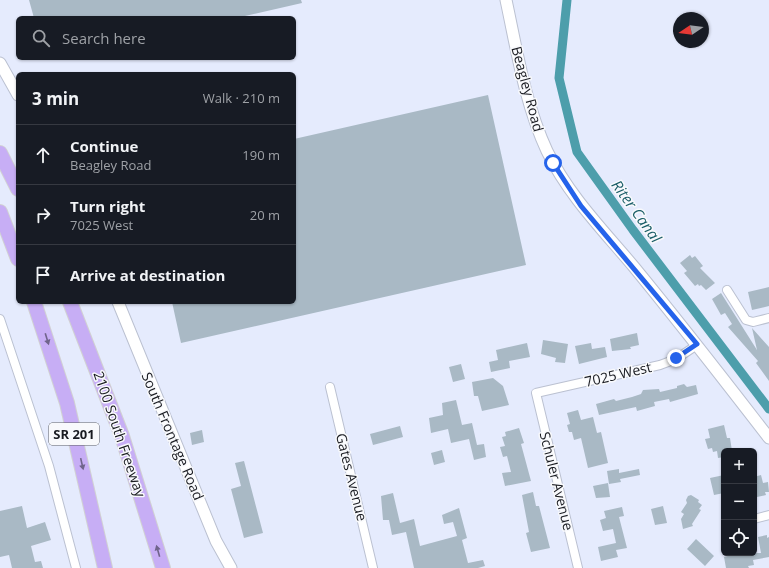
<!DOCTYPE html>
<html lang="en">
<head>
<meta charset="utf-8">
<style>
	:root { --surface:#171b24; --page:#242831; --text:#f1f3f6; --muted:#9ea1a6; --line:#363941 }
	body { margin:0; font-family:"Open Sans",sans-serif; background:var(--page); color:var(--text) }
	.controls { position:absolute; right:12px; bottom:12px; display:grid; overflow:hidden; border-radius:6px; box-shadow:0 1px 3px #0004 }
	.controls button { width:36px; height:36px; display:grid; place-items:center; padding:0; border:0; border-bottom:1px solid var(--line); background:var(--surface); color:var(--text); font:20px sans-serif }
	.compass { position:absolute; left:673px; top:12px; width:36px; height:36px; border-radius:50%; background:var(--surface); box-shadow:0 1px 3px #0004; rotate:257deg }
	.stop { position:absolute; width:12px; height:12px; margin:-9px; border:3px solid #2563eb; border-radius:50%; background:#fff }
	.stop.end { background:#2563eb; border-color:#fff; box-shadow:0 1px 4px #0008 }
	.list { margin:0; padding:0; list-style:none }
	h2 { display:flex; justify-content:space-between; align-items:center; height:52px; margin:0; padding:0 16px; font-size:17px }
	h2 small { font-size:13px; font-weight:400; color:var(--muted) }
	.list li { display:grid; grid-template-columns:26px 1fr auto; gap:12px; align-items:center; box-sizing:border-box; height:60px; padding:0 16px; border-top:1px solid var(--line) }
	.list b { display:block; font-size:15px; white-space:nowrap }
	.list p { margin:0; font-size:13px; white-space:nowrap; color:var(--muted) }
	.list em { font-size:13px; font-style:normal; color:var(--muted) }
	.icon { flex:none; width:22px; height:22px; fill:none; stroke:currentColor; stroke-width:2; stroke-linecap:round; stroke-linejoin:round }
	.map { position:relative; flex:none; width:769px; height:568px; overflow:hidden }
	.search { position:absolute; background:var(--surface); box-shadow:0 1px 3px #0004; left:16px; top:16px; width:280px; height:44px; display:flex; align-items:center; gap:10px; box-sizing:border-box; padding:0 14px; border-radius:6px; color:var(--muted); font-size:15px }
	.panel { position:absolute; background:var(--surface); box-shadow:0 1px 3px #0004; left:16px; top:72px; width:280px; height:232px; border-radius:6px }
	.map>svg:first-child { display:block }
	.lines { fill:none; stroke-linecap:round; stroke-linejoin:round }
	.canal { stroke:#4d9eab; stroke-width:9 }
	.building { fill:#a9b9c5 }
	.street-casing { stroke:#bbc1d1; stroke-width:10 }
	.secondary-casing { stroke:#bbc1d1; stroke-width:13 }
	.highway-casing { stroke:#d1d1d3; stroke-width:16 }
	.street { stroke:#fff; stroke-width:8 }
	.secondary { stroke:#fff; stroke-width:11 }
	.highway { stroke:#c7aef5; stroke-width:14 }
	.oneway { fill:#70648b }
	.route { stroke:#2563eb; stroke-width:5 }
	.labels { text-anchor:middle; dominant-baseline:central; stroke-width:3; stroke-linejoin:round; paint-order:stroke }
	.shield { fill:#f8f9fc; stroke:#5c5e63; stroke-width:1 }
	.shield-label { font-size:13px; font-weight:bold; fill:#191b21 }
	.street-label { font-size:14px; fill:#191b21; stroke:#f8f9fc }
	.water-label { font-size:15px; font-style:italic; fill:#1b5e68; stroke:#f8f9fc }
</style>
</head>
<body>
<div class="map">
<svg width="769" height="568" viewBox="0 0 769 568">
	<rect width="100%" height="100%" fill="#e5ebfd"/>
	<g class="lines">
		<!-- canal -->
		<path class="canal" d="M567,0l-8,78 18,74 56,78 136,179"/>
	</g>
	<!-- building -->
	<path class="building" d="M29,0h272l1,3 -66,15h-202z
		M488,95l38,170 -345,78 -9,-41h122v-163z
		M690,255l2,3 3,-2 8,10 -3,2 15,15 -9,7 -5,-5 -2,1 -1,-2 -3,2 -11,-13 3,-2 -7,-8z
		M769,287v19l-17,4 -4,-18z
		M721,293l36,57 -5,-22 17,19v34l-13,-18 2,-2 -30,-34 4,-3 -7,-11 -4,2 -9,-16z
		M637,333l2,12 -9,2 1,2 -19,2 -2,-12z
		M543,340l25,4 -3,19 -10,-1 1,-4 -15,-4z
		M527,343l3,14 -21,4 1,7 -19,4 -2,-10 9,-2 -2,-10z
		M591,343l1,6 13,-2 2,10 -28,7 -4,-18z
		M461,364l4,15 -12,3 -4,-15z
		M493,378l10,8 6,19 -27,6 -4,-15h-4l-2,-14z
		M684,384l3,3 9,-2 2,9 -28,8 -1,-3 -15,3 1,4 -18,5 -1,-4 -37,8 -3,-11 18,-5 2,2 16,-4 9,-3 2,-4 16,-1 1,3 17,-4v-2z
		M456,400l6,25 10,-2 5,22 7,-1 2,13 -12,3 -5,-21 -18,4 -3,-14 -17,4 -2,-15 14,-3 -1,-12z
		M578,410l3,10 12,-3 4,16 4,-1 7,31 -20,5 -7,-30 -7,2 -2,-8h-3l-2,-7 3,-1 -3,-11z
		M724,425l3,13h3l2,13h-8v6l-6,1 -1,-7 -4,1 -1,-4 -4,1 -3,-10 5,-1 -2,-9z
		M400,426l3,11 -30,8 -3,-11z
		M519,428l5,15 -3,1 10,37 -26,5 -3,-13 9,-1 -4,-16 -4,1 -3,-10 5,-1 -3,-9 4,-1 -1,-4z
		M202,430l2,12 -12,3 -2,-12z
		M442,450l3,12 -11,3 -3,-12z
		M244,461l19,72 -19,5 -13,-49 10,-3 -6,-23z
		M619,469v4l20,-4 1,6 -20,4 1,3 -12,2 -2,-13z
		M724,475v18l-10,2 -4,-17z
		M761,475l2,8 5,-1 1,10h-4l1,3 -9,2 -1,-2 -2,1v-19z
		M608,483l2,14 -14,1 -3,-12z
		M533,492l3,14h3l11,42 -19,4 -5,-19 3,-1 -7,-37z
		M393,493l7,30 14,-4 6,27 37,-10 -4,-14 -9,2 -2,-9 17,-7 8,30 -5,2 6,23 15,-3 2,6 -7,2h-64l-8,-36 -14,3 -3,-15h-6l-2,-24z
		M691,495l8,5 -1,2 4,3 -3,4 2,1 -9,14 1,2 -10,3 -2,-10 3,-5 -3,-2 6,-9 -1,-3 2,-4z
		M22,506l5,22 18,-6 6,18 -20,6 4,16 6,-1 2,7h-31l-3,-13 -9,2v-46z
		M663,506l4,17 -12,2 -4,-16z
		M622,507l2,9 -5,1 8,31 -11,2 2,7 -17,4 -3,-14 18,-4 -3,-14 -10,2 -3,-11 6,-2 -2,-7z
		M767,535v3l2,-1v20l-16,3 1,5 -6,1 1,2h-23l-2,-11 11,-3 -1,-1h27l-3,-16z
		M696,539l18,17 -9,10 -18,-17z"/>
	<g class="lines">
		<!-- street casing -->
		<g class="street-casing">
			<path id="street" d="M727,290l19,30 7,2 16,-4
				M0,319l49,147 27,102
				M330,387l43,181
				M754,519l15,-4
				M578,568l-42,-175 124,-28 16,-6 21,-14"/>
		</g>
		<!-- secondary casing -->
		<g class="secondary-casing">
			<path id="secondary" d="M506,0c11,51 19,104 41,151 22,45 56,79 87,116 46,56 91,114 135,171
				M0,63l18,32
				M118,302l98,239 15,27"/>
		</g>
		<!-- highway casing -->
		<g class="highway-casing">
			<path id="highway" d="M0,153l18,36
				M0,212l18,47
				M34,302l33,101 38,165
				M70,302l52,134 41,132"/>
		</g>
		<!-- street -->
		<use href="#street" class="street"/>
		<!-- secondary -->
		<use href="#secondary" class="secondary"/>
		<!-- highway -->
		<use href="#highway" class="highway"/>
	</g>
	<!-- one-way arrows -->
	<defs><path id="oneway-solid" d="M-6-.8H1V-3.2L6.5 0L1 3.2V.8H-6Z"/></defs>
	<g class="oneway">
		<use href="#oneway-solid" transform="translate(47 339) rotate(73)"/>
		<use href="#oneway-solid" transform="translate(82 464) rotate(77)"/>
		<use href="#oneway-solid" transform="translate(158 551) rotate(-106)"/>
	</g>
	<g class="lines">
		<!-- route -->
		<path class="route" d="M553,163l28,43 116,138 -21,14"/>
	</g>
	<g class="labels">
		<!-- shield labels -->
		<rect class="shield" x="49" y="423" width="50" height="22" rx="3"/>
		<g class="shield-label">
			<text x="74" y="434">SR 201</text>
		</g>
		<!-- street labels -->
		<g class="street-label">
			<text transform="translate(528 89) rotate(75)">Beagley Road</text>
			<text transform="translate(618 374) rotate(-13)">7025 West</text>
			<text transform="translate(120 434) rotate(71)">2100 South Freeway</text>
			<text transform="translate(173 436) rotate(67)">South Frontage Road</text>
			<text transform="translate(352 477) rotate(76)">Gates Avenue</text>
			<text transform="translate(557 481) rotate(76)">Schuler Avenue</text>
		</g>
		<!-- water labels -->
		<g class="water-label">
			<text transform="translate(637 211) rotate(54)">Riter Canal</text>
		</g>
	</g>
</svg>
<div class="controls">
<button>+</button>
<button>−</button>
<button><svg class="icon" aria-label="locate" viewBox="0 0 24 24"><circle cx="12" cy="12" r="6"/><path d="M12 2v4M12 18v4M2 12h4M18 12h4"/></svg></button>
</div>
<svg class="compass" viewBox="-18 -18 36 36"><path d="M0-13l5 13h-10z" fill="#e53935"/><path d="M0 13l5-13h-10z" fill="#9ea1a6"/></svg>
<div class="stop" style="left:553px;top:163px"></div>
<div class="stop end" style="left:676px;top:358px"></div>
<div class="search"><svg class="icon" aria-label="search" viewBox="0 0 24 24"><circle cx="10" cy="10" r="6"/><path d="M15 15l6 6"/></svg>Search here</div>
<section class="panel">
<h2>3 min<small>Walk · 210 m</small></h2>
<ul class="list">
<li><svg class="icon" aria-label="ahead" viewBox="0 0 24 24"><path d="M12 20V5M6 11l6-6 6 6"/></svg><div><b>Continue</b><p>Beagley Road</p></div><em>190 m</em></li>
<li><svg class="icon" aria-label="right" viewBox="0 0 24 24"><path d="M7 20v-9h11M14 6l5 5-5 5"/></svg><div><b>Turn right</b><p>7025 West</p></div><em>20 m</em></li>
<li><svg class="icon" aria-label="arrive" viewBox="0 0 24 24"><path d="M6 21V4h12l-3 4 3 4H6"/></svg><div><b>Arrive at destination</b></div></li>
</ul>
</section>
</div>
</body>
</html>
